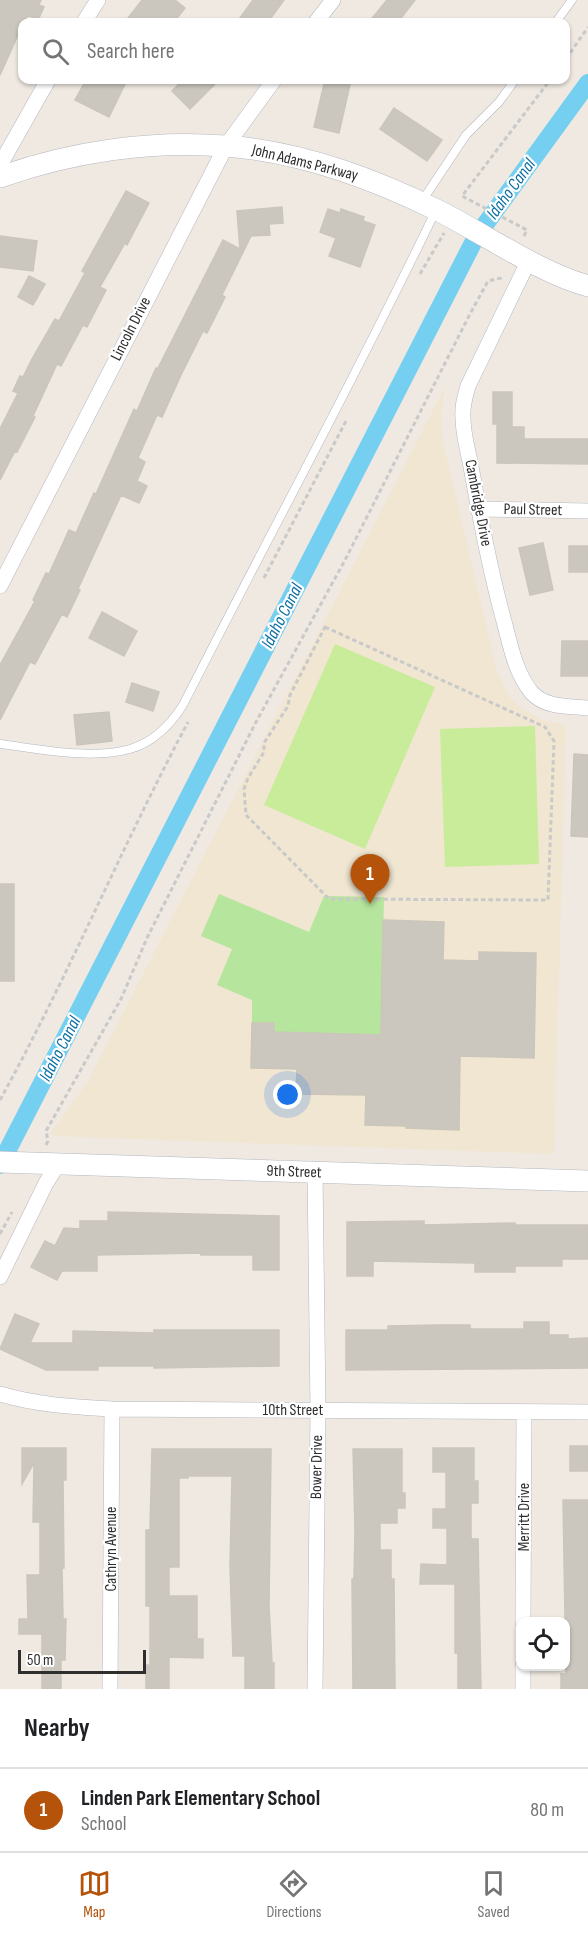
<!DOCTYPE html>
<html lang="en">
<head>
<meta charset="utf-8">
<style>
	:root { --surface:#fff; --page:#f2f2f2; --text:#202124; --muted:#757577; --line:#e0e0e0; --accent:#b45309 }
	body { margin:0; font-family:"Sofia Sans Condensed",sans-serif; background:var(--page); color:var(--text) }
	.controls { position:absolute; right:18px; bottom:18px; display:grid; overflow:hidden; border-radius:12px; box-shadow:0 2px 4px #0004 }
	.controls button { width:54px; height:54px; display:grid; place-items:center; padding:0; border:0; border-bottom:2px solid var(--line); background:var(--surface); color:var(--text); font:30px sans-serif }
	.scale { position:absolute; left:18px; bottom:15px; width:128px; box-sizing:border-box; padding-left:6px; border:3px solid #2e2e2e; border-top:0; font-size:16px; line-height:21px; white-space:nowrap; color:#2e2e2e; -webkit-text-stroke:4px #fff; paint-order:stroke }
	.you { position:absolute; left:288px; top:1095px; width:21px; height:21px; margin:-15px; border:4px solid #fff; border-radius:50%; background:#1a73e8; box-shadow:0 0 0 9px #1a73e833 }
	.badge { display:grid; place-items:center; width:39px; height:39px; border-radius:50%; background:var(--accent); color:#fff; font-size:20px; font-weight:700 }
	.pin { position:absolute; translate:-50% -50px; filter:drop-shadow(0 2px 3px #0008) }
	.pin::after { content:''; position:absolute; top:32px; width:21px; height:18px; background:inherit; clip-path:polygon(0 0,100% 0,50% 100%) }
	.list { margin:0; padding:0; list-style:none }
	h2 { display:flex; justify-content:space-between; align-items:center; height:78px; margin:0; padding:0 24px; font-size:26px }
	h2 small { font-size:20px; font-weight:400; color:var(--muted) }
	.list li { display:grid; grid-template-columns:39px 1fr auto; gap:18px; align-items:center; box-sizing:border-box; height:84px; padding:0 24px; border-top:2px solid var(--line) }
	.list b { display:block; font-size:22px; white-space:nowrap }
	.list p { margin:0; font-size:20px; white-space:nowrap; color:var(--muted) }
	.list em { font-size:20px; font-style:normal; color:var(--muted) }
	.icon { flex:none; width:33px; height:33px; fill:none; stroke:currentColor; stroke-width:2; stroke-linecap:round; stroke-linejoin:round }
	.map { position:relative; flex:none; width:588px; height:1689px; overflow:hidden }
	.search { position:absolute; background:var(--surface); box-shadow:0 2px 4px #0004; left:18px; right:18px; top:18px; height:66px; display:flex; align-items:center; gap:15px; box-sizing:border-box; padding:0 21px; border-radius:12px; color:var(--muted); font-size:22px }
	.sheet { height:162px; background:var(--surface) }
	nav { display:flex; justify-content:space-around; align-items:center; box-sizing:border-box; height:84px; border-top:2px solid var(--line); background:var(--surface); font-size:16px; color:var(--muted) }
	nav a { display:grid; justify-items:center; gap:3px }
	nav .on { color:var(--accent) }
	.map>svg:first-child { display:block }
	.education { fill:#f0e6d1 }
	.green { fill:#b6e59e }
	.pitch { fill:#c9ec9a }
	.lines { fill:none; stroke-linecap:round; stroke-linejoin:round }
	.canal { stroke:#75cff0; stroke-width:18 }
	.building { fill:#cbc7bf; stroke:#cbc5ba; stroke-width:1.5 }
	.lane-casing { stroke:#b4b7c1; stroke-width:9 }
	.street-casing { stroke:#b4b7c1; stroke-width:16 }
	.secondary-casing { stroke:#b4b7c1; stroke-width:22 }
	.path { stroke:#c9c9c9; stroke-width:3; stroke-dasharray:4.5 3; stroke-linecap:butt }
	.lane { stroke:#fff; stroke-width:8 }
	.street { stroke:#fff; stroke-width:15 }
	.secondary { stroke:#fff; stroke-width:21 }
	.labels { text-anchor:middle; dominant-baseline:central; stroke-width:4.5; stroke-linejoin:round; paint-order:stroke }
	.street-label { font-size:16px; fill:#2e2e2e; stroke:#fff }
	.water-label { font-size:18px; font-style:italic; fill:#0d6fa3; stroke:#fff }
</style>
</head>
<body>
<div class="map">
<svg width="588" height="1689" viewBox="0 0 588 1689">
	<rect width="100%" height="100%" fill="#efe9e1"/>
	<!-- education -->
	<path class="education" d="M445,387l-4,24 1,26 55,235 13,26 10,9 21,13 25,5 -12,429 -500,-18 -4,-2 37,-51z"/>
	<!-- green -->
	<path class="green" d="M219,894l90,38 15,-36 60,1 -3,138 -107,-2v-10h-22v-23l-35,-15 15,-36 -31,-13z"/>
	<!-- pitch -->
	<path class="pitch" d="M335,644l100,43 -70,162 -101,-44z
		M535,726l4,138 -94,3 -5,-138z"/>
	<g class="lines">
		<!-- canal -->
		<path class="canal" d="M0,1165l476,-928 112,-154"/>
	</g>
	<!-- building -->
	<path class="building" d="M0,0h41l-2,5 5,2 -6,13 -10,-5 -4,7h-2v4l-22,49z
		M142,0h33l10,8 -11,14h-49z
		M253,0h31l-16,22h-31z
		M387,0h28l-17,22h-29z
		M86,80h41l-18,37 -34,-17z
		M183,80h36l-29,29 -18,-18z
		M325,80h26l-12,53 -25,-6z
		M394,108l48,32 -15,21 -47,-32z
		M126,191l23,12 -22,42 -2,-2 -25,44 6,3 -19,37 -4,-2 -22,41 -4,-2 -24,52 2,1 -18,35 -2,-1 -15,29v-51l18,-36 -5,-2 7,-15 3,1 9,-18 23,-40 4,2 26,-48 -3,-2z
		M282,207l1,16 -14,1 1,11 -19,1 -29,59 3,2 -18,36 -4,-2 -22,44 -19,42 -5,-2 -19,43 7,4 -8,19 10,5 -8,17 -18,-8 -43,94 2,1 -13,27 -5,-3 -27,50 -5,-2 -30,58v-55l35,-64 -2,-1 13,-27 3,1 20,-44 7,3 18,-40 2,1 38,-85 3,2 19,-43h2l65,-128 17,9 -3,-38z
		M328,209l12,4 1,-4 23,8 -1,4 12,4 -15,42 -31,-11 7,-18 -16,-6z
		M0,236l37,5 -4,30 -33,-4z
		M29,276l16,8 -12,21 -15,-8z
		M493,392h19v35h12v12h64v25l-91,-1v-39h-4z
		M543,543l10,47 -23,5 -11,-47z
		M569,546h19v26h-19z
		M102,612l35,19 -13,25 -35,-18z
		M562,641h26v35h-27z
		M132,683l27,9 -6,19 -27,-9z
		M109,712l3,29 -35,4 -3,-30z
		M574,754l14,1v82l-17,-1z
		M0,884h14v97h-14z
		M383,920l61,2 -1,38 36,1v-9l57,1 -2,105 -74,-2 -1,74 -53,-2v-2l-41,-1 1,-30 -70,-1 1,-25 -46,-1 1,-45h22v9l107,3z
		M108,1212l171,4v54h-26v-15h-52v-2l-104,2v16h-35l-5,9 -26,-13 14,-26 10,5 9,-18 16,1v-8h28z
		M424,1221v4l91,-2v2h73v34h-26v7h-47v6h-40v-9l-102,-2v15h-26v-54z
		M15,1314l24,10 -9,19h43v-12l81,2v-3h125v36l-125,2v-2h-56v4h-52l-46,-21z
		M524,1322h25v13h19v4l20,-1v30l-242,2v-40h42v-4l49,-1h33v4h54z
		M570,1446h18v25h-18z
		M22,1448h44v32h-3l1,88h-2l1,51h3l-1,41h-4v29h-19v-55h-23v-15h9l-1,-44h13v-53h-7l1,-59 -12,21z
		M433,1448h41v33h4v22h-7v36h7l3,150h-23v-36h-3v-69h-35l1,-20 26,1v-37h-14v-19h13v-37h-13z
		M152,1449h119l-2,157 3,57h2v26h-29v-33h-12l-3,-90 2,-90h-44v2h-9v89h-10v29h28v43h6v19l-34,-1v32h-23v-24h4v-59h-4v-76h4z
		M353,1449h49v44h3v15h-8v15h-17v27h11v29h3l1,110h-42l-1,-110h2l1,-51z
		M563,1500h25v189h-27v-15h5z"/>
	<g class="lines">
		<!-- lane casing -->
		<g class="lane-casing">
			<path id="lane" d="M556,22l16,-22
				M422,201l44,-66 33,-33 16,-22
				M0,744c40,5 91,16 130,5 24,-7 41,-25 53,-44 84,-166 173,-328 253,-495"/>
		</g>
		<!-- street casing -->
		<g class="street-casing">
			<path id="street" d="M84,22l14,-22
				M316,22l17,-22
				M0,165l48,-85
				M529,260l-61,126c-3,11 -6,20 -5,32 0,18 6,36 9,54 9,51 19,103 33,153 6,23 11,49 27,68 14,15 37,13 56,15
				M478,509l110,2
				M0,586l226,-440 48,-66
				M0,1277l46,-94 12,-19
				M0,1394c36,11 74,13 112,15l476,3
				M523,1622l1,-210
				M110,1689l2,-280
				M315,1689l3,-280 -3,-237
				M523,1689v-23"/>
		</g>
		<!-- secondary casing -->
		<g class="secondary-casing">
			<path id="secondary" d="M0,177c71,-25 150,-37 225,-31 73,5 147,32 212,64 48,24 101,62 151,76
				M0,1162l588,19"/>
		</g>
		<!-- path -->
		<path class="path" d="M566,59l22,-32
			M524,236l3,-6 -65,-34 88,-116
			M420,274l24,-41
			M264,578l83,-159
			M325,627l220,100 9,14 -6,159 -219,-1 -83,-84 -2,-26 4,-11 16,-26v-9l24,-37 2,-11z
			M0,1100c68,-123 122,-254 188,-378
			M46,1145l2,-4 -2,-10 75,-132 26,-61 109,-216 88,-160 126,-248 18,-33 13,-3 1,-1
			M0,1234l12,-22"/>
		<!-- lane -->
		<use href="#lane" class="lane"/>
		<!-- street -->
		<use href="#street" class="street"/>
		<!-- secondary -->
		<use href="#secondary" class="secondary"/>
	</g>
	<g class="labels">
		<!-- street labels -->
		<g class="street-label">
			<text transform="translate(305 163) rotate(14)">John Adams Parkway</text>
			<text transform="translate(131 329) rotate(-63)">Lincoln Drive</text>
			<text transform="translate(478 503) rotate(79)">Cambridge Drive</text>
			<text transform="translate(533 510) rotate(1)">Paul Street</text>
			<text transform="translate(294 1172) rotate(2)">9th Street</text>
			<text x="293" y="1410">10th Street</text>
			<text transform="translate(317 1467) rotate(-89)">Bower Drive</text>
			<text transform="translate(524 1517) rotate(-90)">Merritt Drive</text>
			<text transform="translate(111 1549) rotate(-90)">Cathryn Avenue</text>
		</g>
		<!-- water labels -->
		<g class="water-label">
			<text transform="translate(511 189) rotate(-54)">Idaho Canal</text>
			<text transform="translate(282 616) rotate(-63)">Idaho Canal</text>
			<text transform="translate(60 1049) rotate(-63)">Idaho Canal</text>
		</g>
	</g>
</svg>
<div class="controls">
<button><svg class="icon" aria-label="locate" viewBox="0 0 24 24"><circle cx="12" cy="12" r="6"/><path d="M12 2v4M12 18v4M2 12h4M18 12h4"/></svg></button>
</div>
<div class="scale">50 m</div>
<div class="you"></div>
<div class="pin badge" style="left:370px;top:904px">1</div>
<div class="search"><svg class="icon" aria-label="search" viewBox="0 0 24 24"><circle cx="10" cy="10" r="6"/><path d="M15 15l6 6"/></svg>Search here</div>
</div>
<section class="sheet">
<h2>Nearby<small></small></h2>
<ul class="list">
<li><span class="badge">1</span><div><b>Linden Park Elementary School</b><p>School</p></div><em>80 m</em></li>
</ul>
</section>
<nav>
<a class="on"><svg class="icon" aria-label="map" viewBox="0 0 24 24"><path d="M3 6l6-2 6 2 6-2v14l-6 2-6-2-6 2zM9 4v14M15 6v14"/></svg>Map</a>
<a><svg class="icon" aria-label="directions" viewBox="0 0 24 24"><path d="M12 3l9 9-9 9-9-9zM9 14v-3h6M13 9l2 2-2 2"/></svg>Directions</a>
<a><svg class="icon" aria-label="saved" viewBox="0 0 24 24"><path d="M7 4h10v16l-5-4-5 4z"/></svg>Saved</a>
</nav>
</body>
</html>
